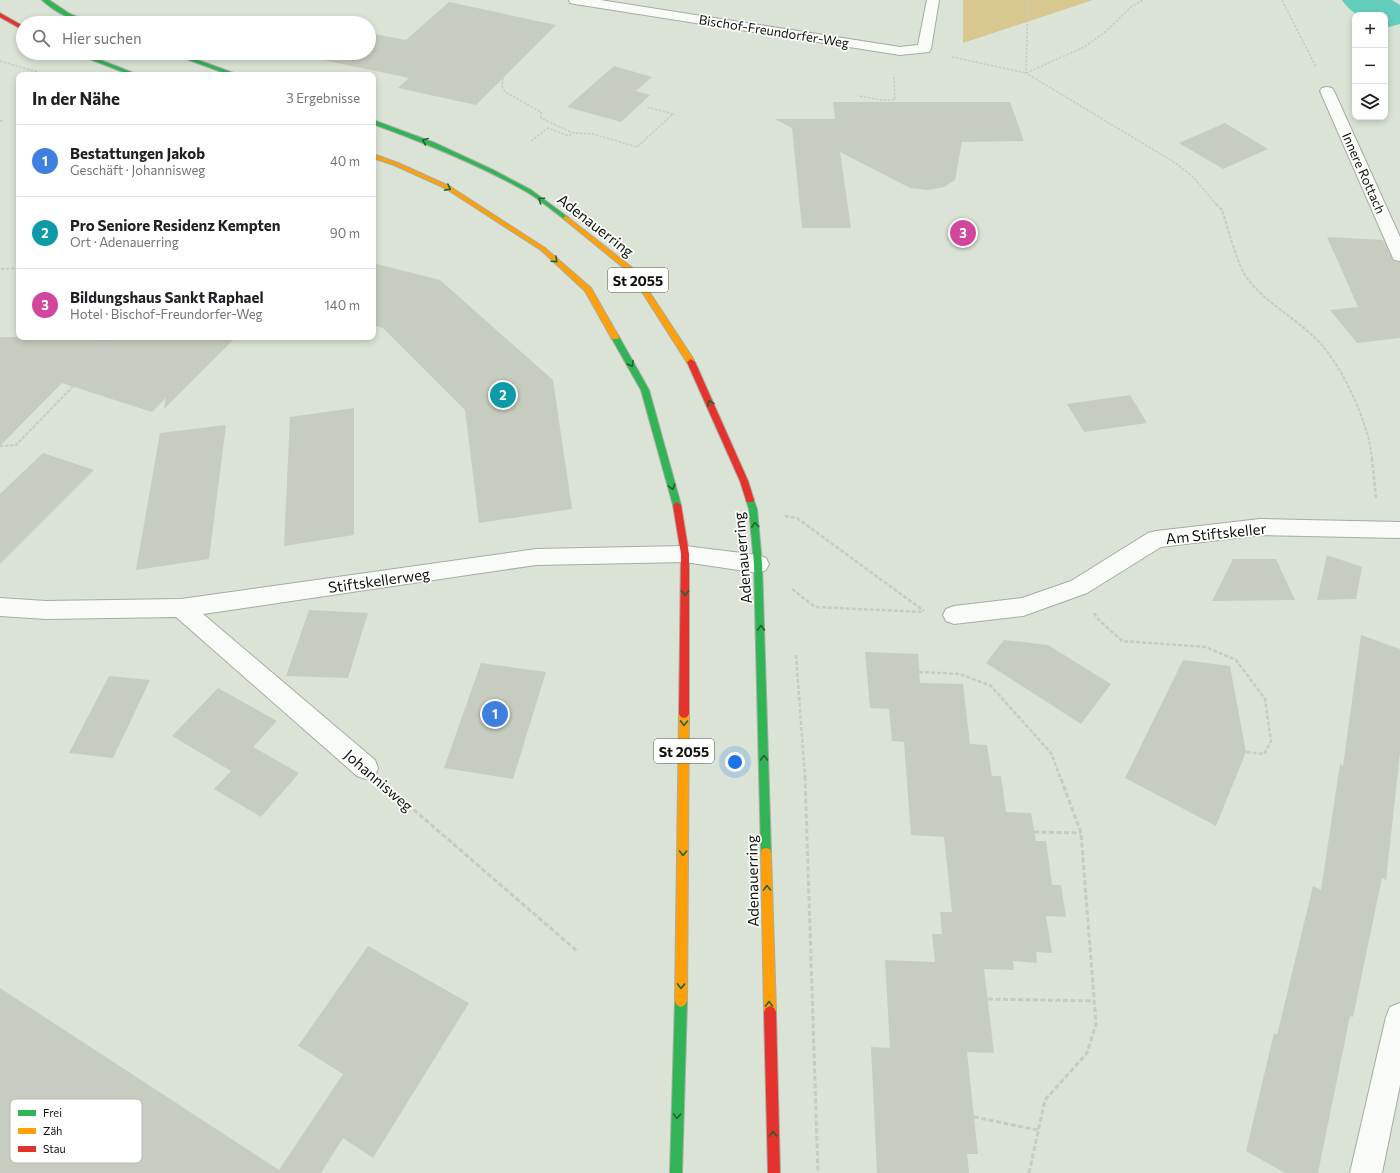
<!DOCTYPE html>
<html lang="de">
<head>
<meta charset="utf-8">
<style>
	:root { --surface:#fff; --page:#f6f6f6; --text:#202124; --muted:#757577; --line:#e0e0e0; --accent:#d93025 }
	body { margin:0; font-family:Commissioner,sans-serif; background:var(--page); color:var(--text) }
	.controls { position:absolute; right:12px; top:12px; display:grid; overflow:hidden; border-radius:8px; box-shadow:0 2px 6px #0003 }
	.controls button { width:36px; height:36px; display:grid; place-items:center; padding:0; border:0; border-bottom:1px solid var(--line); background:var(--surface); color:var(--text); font:20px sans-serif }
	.you { position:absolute; left:735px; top:762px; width:14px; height:14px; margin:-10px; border:3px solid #fff; border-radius:50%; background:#1a73e8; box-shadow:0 0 0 6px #1a73e833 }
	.badge { display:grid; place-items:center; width:26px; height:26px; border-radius:50%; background:var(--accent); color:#fff; font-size:13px; font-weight:700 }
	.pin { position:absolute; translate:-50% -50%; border:2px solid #fff; box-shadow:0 1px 4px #0006 }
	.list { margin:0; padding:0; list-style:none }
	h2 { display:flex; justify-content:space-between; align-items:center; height:52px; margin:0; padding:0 16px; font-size:17px }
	h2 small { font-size:13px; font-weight:400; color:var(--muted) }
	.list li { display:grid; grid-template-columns:26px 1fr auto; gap:12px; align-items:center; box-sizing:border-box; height:72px; padding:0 16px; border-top:1px solid var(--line) }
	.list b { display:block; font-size:15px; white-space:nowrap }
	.list p { margin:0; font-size:13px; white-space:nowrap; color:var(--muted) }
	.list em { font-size:13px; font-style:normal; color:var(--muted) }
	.icon { flex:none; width:22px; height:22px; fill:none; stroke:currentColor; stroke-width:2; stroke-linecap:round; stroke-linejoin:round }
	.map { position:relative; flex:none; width:1400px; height:1173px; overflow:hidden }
	.search { position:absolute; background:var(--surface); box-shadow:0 2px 6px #0003; left:16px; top:16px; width:360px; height:44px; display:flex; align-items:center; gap:10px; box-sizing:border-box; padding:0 14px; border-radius:22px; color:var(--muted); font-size:15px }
	.panel { position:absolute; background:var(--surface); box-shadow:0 2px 6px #0003; left:16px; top:72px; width:360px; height:268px; border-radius:8px }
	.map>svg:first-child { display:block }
	.green { fill:#d8c890 }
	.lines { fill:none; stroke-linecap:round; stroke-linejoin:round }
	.river { fill:#63cebd; fill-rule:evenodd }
	.building { fill:#c7ccc0 }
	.street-casing { stroke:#a5ada2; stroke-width:2 }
	.fast-casing { stroke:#a5ada2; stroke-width:2 }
	.slow-casing { stroke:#a5ada2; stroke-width:2 }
	.jam-casing { stroke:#a5ada2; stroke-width:2 }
	.path-far3 { stroke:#c8cac7; stroke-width:1.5; stroke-dasharray:2.5 1.5; stroke-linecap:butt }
	.path-far2 { stroke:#c8cac7; stroke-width:2; stroke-dasharray:3.5 1.5; stroke-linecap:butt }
	.path-far1 { stroke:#c8cac7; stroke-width:2.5; stroke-dasharray:4 2; stroke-linecap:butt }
	.path { stroke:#c8cac7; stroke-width:3; stroke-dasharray:5 2.5; stroke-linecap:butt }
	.street { fill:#f9fbf9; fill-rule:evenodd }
	.fast { fill:#30b455; fill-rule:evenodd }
	.slow { fill:#ff9f0a; fill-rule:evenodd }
	.jam { fill:#e5322d; fill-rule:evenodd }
	.oneway { stroke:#1f6430 }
	.labels { text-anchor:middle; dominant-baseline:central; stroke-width:3.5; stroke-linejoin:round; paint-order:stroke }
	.far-street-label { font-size:13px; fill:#0e130b; stroke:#fff }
	.shield { fill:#fff; stroke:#565a54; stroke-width:1 }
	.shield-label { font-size:14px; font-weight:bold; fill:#0e130b }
	.street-label { font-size:15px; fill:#0e130b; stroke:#fff }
	.key { fill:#fff; stroke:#b7b8b6; stroke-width:1 }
	.key-label { font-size:11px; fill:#0e130b }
</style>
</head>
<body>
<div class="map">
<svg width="1400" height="1173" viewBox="0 0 1400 1173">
	<rect width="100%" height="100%" fill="#dae3d6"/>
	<!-- green -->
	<path class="green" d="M963,0h130l-130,43z"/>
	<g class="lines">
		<!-- river -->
		<path class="river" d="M1342,0h50l8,5v19l-15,4v-13c-22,0 -29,5 -43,-15z"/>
	</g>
	<!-- building -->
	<path class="building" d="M449,2l107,23 -80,80 -78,-17 11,-10 -86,-18 8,-7h38v-20l37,7z
		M614,66l38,11 -16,14 14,4 -29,27 -54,-15z
		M833,102h177l14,39 -62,1 -7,38 -11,7 -16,3 -18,-2 -70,-36 11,76h-49l-10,-100 -17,-9h60z
		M1225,123l43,26 -45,20 -44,-26z
		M1327,237l56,3 10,21 7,1v76l-43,5 -27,-33 28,-3z
		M373,263l67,17 113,100 19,129 -93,14 -14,-113 -82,-82 -10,-3z
		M0,337h236l-72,72 2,-11 -14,14 -90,-29 -62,63z
		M1130,395l17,28 -63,9 -17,-28z
		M354,408v127l-70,11 6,-129z
		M226,425l-17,134 -73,11 24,-137z
		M43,453l51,17 -94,94v-70z
		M1327,555l35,12 -6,32 -39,1z
		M1233,559h43l19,41 -83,1z
		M309,610l59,3 -20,65 -62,-2z
		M1361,635l39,14v104l-14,127 -4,-2 -29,139 -3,-1 -32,157h-33l-39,-22 28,-118 3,2 36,-149 8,4 19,-126 3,2z
		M1004,640l44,5 63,39 -30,40 -95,-61z
		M865,652l53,2 2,29 43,1 7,60 17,1 5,31h9l5,36 25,1 5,28h10l6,44h9l5,32 -20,-1 6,37 -16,-1 1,11 -24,-2 1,9 -30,-1 10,84 -27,-1 11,102h-11l2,19h-92l-6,-126 19,1 -5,-88 50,2 -3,-28h10l-2,-22h12l-8,-75 -33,-2 -7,-93 -12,-1 -3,-32 -19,-1z
		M1183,660l47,6 16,86 -30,74 -91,-48z
		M481,663l65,9 -33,107 -69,-11z
		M109,676l41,4 -37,78 -44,-5z
		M218,688l59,33 -24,26 46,26 -38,44 -47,-28 17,-18 -59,-35z
		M368,946l101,57 -96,155 -30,-20 -22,35h-321v-185l279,182 64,-96 -45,-28z"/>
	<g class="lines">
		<!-- street casing -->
		<g class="street-casing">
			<path id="street" d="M569,0h31l300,47 18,-2 9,-45h12l-8,49 -2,3 -29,3 -325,-51 -5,-1z
				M1327,87l5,1 2,3 66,146v24l-6,-1 -2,-4 -72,-165 2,-3z
				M1260,519l140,3v16l-140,-3 -99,12 -74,46 -64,23 -69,8 -8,-3 -3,-6 3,-6 8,-3 68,-8 49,-17 77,-48 8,-2z
				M685,546l73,9 8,3 3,6 -3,6 -8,3 -73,-11 -149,3 -333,49 172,146 3,8 -3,8 -9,3 -9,-3 -181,-159 -130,2 -46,-3v-18l46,3 135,-2 355,-50z
				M1400,1003v82l-18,88h-32l36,-156 4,-10z"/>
		</g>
		<!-- fast casing -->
		<g class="fast-casing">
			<path id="fast" d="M42,0h7l21,14 23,9c-18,0 -38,-11 -51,-23z
				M74,53h8l57,22h-8z
				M170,53h8l61,22h-9z
				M373,120l62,23 58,27 38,20 38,28 -3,2 -2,-1c-12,-9 -24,-19 -37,-27 -49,-28 -102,-49 -154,-68z
				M612,335h6l31,55 32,115 -1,2h-6l-1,-2 -32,-115 -30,-53z
				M750,497l3,1 4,11 5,55 9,289 -1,4 -4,1 -4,-1 -1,-4 -7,-289 -5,-55 -3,-9z
				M681,995l4,2 2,4 -5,172h-12l5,-172 2,-4z"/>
		</g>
		<!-- slow casing -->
		<g class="slow-casing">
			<path id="slow" d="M373,154l25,9 51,23 96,62 46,40 28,49 -1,2h-6l-27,-48 -44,-41 -96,-62 -51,-23 -21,-7z
				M566,216l69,54 59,90v4h-6l-58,-91 -66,-54 -1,-1z
				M684,710l3,1 2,3 -2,287 -2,4 -4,2 -4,-2 -2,-4 4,-287 2,-3z
				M766,848l4,1 1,4 5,159 -2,4 -4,2 -4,-2 -2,-4 -3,-159 1,-4z"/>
		</g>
		<!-- jam casing -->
		<g class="jam-casing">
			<path id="jam" d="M0,13l23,13v4l-23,-13z
				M691,359l4,3 53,119 6,19 -1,2h-6l-1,-2 -6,-19 -53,-119z
				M677,502l4,3 8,49v160l-2,3 -3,1 -3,-1 -2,-3 2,-160 -8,-49z
				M770,1006l4,2 2,4 4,161h-12l-4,-161 2,-4z"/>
		</g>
		<!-- path-far3 -->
		<path class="path-far3" d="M1028,0l-2,73 151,91 15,12 25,29
			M1282,0l34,67
			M952,57l74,16 58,-26 20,-14 28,-27 11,-6
			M0,61l48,14
			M503,78l-1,8 3,6 36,20v6l32,15 20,1 44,13 36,-33 -26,-7
			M860,96l20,4h15l-1,-24
			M0,120l2,1 -2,1
			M531,141l17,-13 21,8 4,-3"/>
		<!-- path-far2 -->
		<path class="path-far2" d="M1216,204l6,6c6,18 15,54 25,68 18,24 45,38 66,58 28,25 56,87 59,123
			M1,269l18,-1
			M0,360l24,-23
			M0,446l16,-1 105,-108"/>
		<!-- path-far1 -->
		<path class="path-far1" d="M1372,458l4,40
			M785,516l12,2 127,93
			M792,589l23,18 108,5
			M1094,613l3,5 25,23 84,6 30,13 29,39 6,42 -7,13 -18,-2
			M796,655l9,122
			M919,672l41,2 31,12 60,67 9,24"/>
		<!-- path -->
		<path class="path" d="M805,776l13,397
			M391,790l186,161
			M1034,832l47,1
			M988,999l106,2
			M974,1117l64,13
			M1029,1173l16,-73 42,-47 9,-29 -15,-191 -21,-57"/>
		<!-- street -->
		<use href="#street" class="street"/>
		<!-- fast -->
		<use href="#fast" class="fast"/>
		<!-- slow -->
		<use href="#slow" class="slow"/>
		<!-- jam -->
		<use href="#jam" class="jam"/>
	</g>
	<!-- one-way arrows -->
	<defs><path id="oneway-chevron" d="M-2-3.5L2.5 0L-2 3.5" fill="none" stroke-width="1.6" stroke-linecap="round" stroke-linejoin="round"/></defs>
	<g class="oneway">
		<use href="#oneway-chevron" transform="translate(425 141) rotate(-157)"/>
		<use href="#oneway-chevron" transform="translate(448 188) rotate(28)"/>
		<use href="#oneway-chevron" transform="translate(541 200) rotate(-145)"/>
		<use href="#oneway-chevron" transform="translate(555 260) rotate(42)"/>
		<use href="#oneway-chevron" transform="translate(631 364) rotate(60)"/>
		<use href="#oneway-chevron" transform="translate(710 403) rotate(-114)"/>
		<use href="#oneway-chevron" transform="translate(672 487) rotate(75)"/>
		<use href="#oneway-chevron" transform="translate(755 525) rotate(-96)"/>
		<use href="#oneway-chevron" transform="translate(685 593) rotate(90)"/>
		<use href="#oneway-chevron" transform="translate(761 628) rotate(-91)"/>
		<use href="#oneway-chevron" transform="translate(684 723) rotate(91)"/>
		<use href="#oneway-chevron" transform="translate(764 758) rotate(-91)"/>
		<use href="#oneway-chevron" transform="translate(683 853) rotate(91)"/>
		<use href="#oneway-chevron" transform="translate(767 888) rotate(-91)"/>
		<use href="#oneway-chevron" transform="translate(681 986) rotate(92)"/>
		<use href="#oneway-chevron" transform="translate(769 1004) rotate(-91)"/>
		<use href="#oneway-chevron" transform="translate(677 1116) rotate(92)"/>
		<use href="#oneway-chevron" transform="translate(773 1134) rotate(-91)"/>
	</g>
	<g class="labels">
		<!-- far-street labels -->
		<g class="far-street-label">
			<text transform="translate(774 31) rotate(9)">Bischof-Freundorfer-Weg</text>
			<text transform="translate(1364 173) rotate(66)">Innere Rottach</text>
		</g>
		<!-- shield labels -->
		<g class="shield">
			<rect x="608" y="268" width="60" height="24" rx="3"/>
			<rect x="654" y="739" width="60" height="24" rx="3"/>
		</g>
		<g class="shield-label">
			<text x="638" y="280">St 2055</text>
			<text x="684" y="751">St 2055</text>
		</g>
		<!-- street labels -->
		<g class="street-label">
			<text transform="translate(596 225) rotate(38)">Adenauerring</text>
			<text transform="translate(1216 533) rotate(-6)">Am Stiftskeller</text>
			<text transform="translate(742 558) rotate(-95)">Adenauerring</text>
			<text transform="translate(379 580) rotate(-8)">Stiftskellerweg</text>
			<text transform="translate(379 780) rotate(41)">Johannisweg</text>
			<text transform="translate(752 881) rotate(-91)">Adenauerring</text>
		</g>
	</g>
	<!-- legend -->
	<rect x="10" y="1099" width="132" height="64" rx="6" class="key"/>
	<rect x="18" y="1110" width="18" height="6" fill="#30b455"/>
	<rect x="18" y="1128" width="18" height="6" fill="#ff9f0a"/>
	<rect x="18" y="1146" width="18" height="6" fill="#e5322d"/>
	<g class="key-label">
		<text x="43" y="1117">Frei</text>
		<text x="43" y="1135">Zäh</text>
		<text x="43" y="1153">Stau</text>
	</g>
</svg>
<div class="controls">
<button>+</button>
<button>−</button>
<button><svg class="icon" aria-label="layers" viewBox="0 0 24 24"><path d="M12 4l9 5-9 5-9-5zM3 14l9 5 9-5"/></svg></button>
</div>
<div class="you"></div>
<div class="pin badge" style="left:495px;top:714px;background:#3f7fe0">1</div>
<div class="pin badge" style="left:503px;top:395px;background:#0f9aa8">2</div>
<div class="pin badge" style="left:963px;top:233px;background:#d1479c">3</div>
<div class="search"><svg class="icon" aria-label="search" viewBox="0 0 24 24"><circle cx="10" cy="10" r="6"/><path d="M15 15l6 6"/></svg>Hier suchen</div>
<section class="panel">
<h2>In der Nähe<small>3 Ergebnisse</small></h2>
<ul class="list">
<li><span class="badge" style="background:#3f7fe0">1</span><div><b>Bestattungen Jakob</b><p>Geschäft · Johannisweg</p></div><em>40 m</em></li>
<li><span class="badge" style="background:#0f9aa8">2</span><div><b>Pro Seniore Residenz Kempten</b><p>Ort · Adenauerring</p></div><em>90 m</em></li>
<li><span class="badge" style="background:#d1479c">3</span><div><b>Bildungshaus Sankt Raphael</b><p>Hotel · Bischof-Freundorfer-Weg</p></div><em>140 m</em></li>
</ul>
</section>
</div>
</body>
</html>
